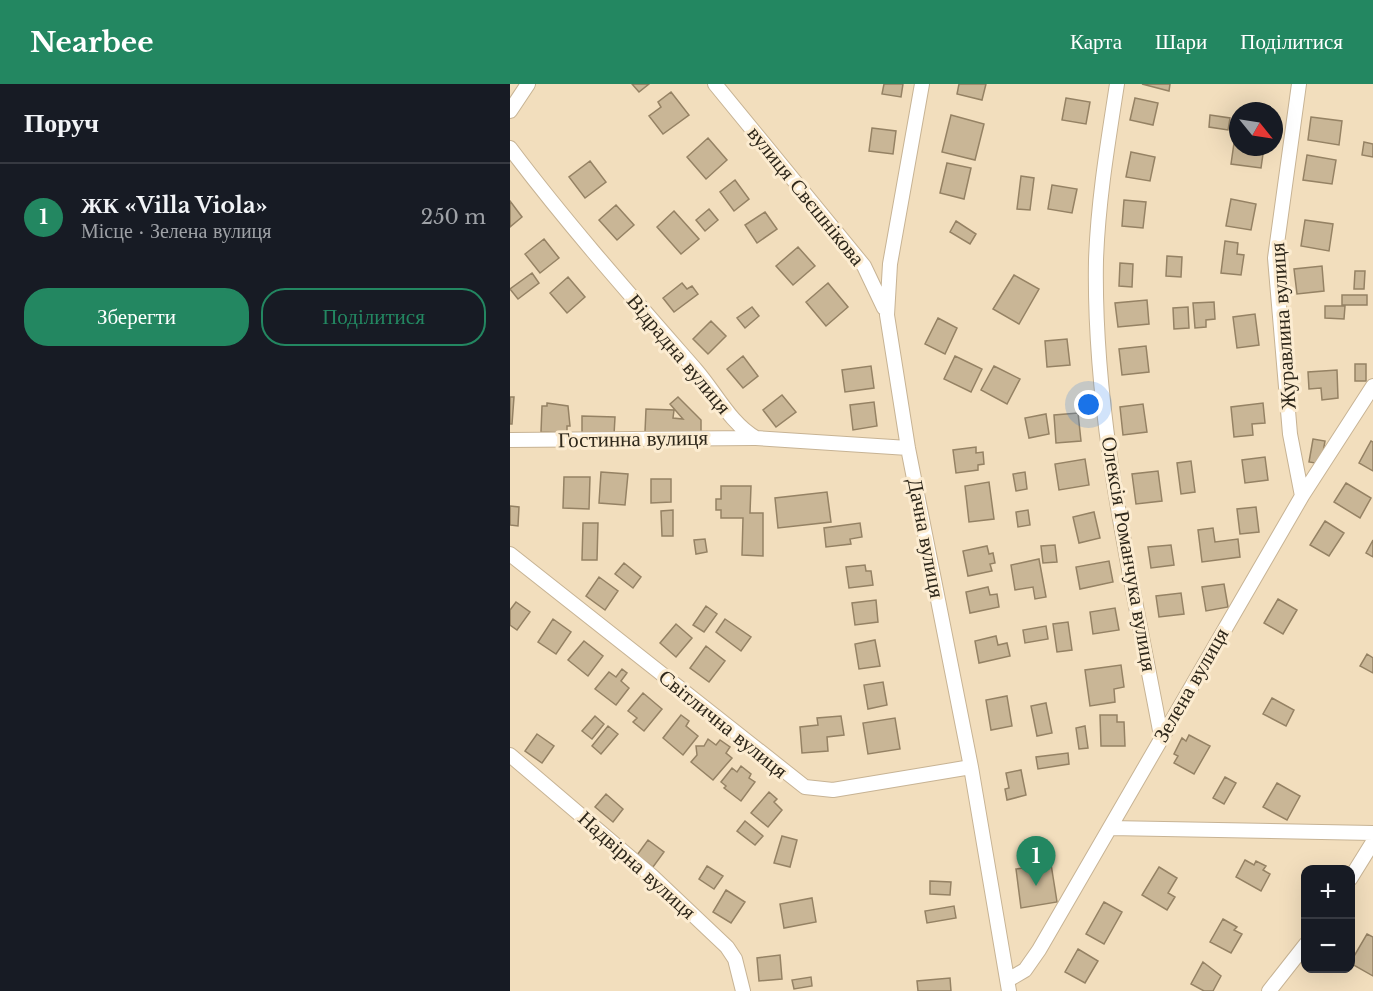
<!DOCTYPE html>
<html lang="uk">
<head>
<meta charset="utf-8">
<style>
	:root { --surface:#171b24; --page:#20242c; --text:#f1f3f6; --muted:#9ea1a6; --line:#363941; --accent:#238761 }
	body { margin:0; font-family:"Libre Baskerville",serif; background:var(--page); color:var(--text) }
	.controls { position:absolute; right:18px; bottom:18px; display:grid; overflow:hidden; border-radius:12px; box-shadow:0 6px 24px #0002 }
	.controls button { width:54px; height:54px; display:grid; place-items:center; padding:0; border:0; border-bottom:2px solid var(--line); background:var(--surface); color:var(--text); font:30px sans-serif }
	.compass { position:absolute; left:719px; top:18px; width:54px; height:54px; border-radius:50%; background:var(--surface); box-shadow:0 6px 24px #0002; rotate:120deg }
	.you { position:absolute; left:579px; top:321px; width:21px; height:21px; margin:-15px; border:4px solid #fff; border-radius:50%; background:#1a73e8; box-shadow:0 0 0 9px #1a73e833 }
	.badge { display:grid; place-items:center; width:39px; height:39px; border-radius:50%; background:var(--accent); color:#fff; font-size:20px; font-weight:700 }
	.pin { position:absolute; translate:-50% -50px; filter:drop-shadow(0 2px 3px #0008) }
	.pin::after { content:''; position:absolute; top:32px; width:21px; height:18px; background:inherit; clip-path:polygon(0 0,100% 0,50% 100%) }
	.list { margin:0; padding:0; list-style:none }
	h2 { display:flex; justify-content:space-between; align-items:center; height:78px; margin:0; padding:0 24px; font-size:26px }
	h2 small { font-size:20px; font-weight:400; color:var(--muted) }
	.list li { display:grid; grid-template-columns:39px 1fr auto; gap:18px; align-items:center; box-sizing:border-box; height:108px; padding:0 24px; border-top:2px solid var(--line) }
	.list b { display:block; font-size:22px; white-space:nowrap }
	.list p { margin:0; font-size:20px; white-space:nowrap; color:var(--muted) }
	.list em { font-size:20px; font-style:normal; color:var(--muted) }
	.actions { display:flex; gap:12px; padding:18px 24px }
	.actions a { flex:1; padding:14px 0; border:2px solid var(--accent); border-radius:24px; text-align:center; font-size:21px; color:var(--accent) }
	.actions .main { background:var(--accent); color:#fff }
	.map { position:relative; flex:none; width:863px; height:907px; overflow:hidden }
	header { display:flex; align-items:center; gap:36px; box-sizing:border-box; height:84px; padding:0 30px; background:var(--accent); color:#fff }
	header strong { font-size:28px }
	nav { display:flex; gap:33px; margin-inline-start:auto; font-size:21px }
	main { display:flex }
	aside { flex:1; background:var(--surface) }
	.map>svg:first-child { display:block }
	.building { fill:#c9b696; stroke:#958264; stroke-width:1.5 }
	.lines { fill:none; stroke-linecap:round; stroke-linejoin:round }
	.street-casing { stroke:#c7b394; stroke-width:16 }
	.street { stroke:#fff; stroke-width:14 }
	.labels { text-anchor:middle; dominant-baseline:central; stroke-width:6; stroke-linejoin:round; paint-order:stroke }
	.street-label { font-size:21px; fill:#2e271a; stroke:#fcecd1 }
</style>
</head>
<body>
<header>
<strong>Nearbee</strong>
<nav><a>Карта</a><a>Шари</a><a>Поділитися</a></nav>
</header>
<main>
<aside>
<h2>Поруч<small></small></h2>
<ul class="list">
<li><span class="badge">1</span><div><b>ЖК «Villa Viola»</b><p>Місце · Зелена вулиця</p></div><em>250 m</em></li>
</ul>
<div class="actions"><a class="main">Зберегти</a><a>Поділитися</a></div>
</aside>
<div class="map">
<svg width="863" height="907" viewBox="0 0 863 907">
	<rect width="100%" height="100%" fill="#f2debd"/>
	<!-- building -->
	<path class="building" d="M122,0h17l-10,8z
		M374,0h19l-2,13 -19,-3z
		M449,0h27l-4,16 -25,-6z
		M632,0h28l-1,7z
		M161,8l18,23 -26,19 -14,-18 12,-9 -3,-5z
		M556,14l24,4 -4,22 -24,-4z
		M625,14l23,5 -5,22 -23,-5z
		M734,22l25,4v1h-26z
		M441,31l33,9 -9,36 -33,-8z
		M700,31l20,3 -2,12 -19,-3z
		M801,33l31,4 -3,24 -31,-5z
		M362,44l24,3 -3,23 -24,-3z
		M198,54l19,22 -21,19 -19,-22z
		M854,58l9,2v13l-11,-2z
		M724,59h4v4h26l-3,21 -30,-4z
		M621,68l24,5 -5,24 -24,-4z
		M797,71l29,5 -4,24 -29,-4z
		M80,77l16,21 -21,16 -16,-21z
		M437,79l24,5 -7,31 -24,-6z
		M511,92l13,2 -4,32 -13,-1z
		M225,96l14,19 -15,12 -14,-19z
		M542,101l25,4 -5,24 -24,-4z
		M721,115l25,5 -5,26 -25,-4z
		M614,116l22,2 -3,26 -21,-2z
		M0,117l12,16 -12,10z
		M106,121l18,20 -17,15 -18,-20z
		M199,125l9,11 -13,11 -9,-11z
		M164,127l25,28 -18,15 -24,-27z
		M255,128l12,17 -20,14 -12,-18z
		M795,136l28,4 -4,27 -28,-5z
		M446,137l20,13 -6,10 -20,-12z
		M34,155l15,19 -19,15 -15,-19z
		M715,157l13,2 -1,11 7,1 -3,20 -20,-2z
		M288,163l17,19 -22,19 -17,-19z
		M657,172l15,1 -1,20 -15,-1z
		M610,179l13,1 -1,23 -13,-1z
		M812,182l2,25 -27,3 -3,-25z
		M845,187h10l-1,18h-10z
		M22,189l7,10 -21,16 -8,-10z
		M504,191l25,14 -20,35 -26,-15z
		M58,193l17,20 -18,16 -17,-20z
		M172,199l5,6 5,-3 6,8 -24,18 -11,-14z
		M318,199l20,24 -22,19 -20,-24z
		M832,211h25v10h-25z
		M637,216l2,24 -31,3 -3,-24z
		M704,218l1,17 -9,1v7l-11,1 -2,-25z
		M815,222h20l-1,13 -19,-1z
		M242,223l7,9 -14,12 -8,-10z
		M678,223l1,21 -15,1 -1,-21z
		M745,230l4,31 -22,3 -4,-31z
		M428,234l19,10 -12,26 -20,-10z
		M201,237l15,15 -18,18 -15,-15z
		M557,255l3,26 -23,2 -2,-26z
		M636,262l3,26 -27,3 -3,-26z
		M233,272l15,20 -15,12 -16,-19z
		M445,272l27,13 -11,23 -27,-13z
		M845,280h11v17h-11z
		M361,282l3,22 -29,4 -3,-22z
		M484,282l26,13 -13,25 -26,-14z
		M827,286l1,28 -16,2 -1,-12 -12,1 -1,-17z
		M272,311l14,17 -20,15 -13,-17z
		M0,313h4l-2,27h-2z
		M168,313l23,23v14l-56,-2 1,-23 28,1 -1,8 10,1 -13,-15z
		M364,318l3,24 -24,4 -3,-25z
		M37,319l21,3 2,20h-3v7l-26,-1 1,-26h5z
		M753,319l2,20 -13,1 1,11 -19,2 -3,-30z
		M633,320l4,28 -24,3 -3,-28z
		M568,329l3,28 -25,2 -2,-28z
		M536,330l3,20 -20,4 -4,-20z
		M72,332l33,1 -1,18 -32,-2z
		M803,355l12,2 -4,23 -12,-2z
		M861,357l2,1v29l-14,-8z
		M466,363v6l7,-1 1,12 -6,1v5l-22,3 -3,-23z
		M755,373l3,23 -23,3 -3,-23z
		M575,375l4,26 -30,5 -4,-26z
		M681,377l4,31 -14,2 -4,-31z
		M648,387l4,30 -26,3 -4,-30z
		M91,388l27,2 -3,31 -26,-2z
		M515,388l2,17 -11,2 -3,-17z
		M54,393h26l-1,32 -26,-1z
		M141,395h20v23l-20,1z
		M479,398l5,37 -25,3 -4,-36z
		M836,399l25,15 -11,20 -26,-16z
		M211,402h30l-1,27h13v43l-21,-1 1,-37h-22v-8h-5v-11h5z
		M317,408l4,30 -53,6 -3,-30z
		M0,422l9,1 -1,19 -8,-1z
		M746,423l3,25 -19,2 -3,-25z
		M163,426v26h-11l-1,-25z
		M518,426l2,15 -12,2 -2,-15z
		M584,428l6,26 -21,5 -6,-26z
		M815,437l19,12 -15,23 -19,-11z
		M73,439h15l-1,37h-15z
		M350,439l2,14 -12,2 1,5 -25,3 -2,-19z
		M703,444l2,14 23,-3 2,18 -38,5 -4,-32z
		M195,455l2,13 -11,2 -2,-14z
		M863,456v17l-7,-4z
		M545,461l2,17 -14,1 -2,-17z
		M661,461l3,20 -23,3 -3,-21z
		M477,462l2,8 4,-1 2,10 -5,1 2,7 -24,5 -5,-25z
		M529,475l7,38 -11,2 -2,-12 -18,3 -4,-25z
		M599,477l4,21 -33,7 -4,-22z
		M114,479l17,14 -8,11 -18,-14z
		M355,481l1,6h5l2,14 -24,3 -3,-21z
		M89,493l19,14 -13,19 -19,-14z
		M714,500l4,23 -22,4 -4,-24z
		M478,503l2,8 7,-1 2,13 -29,6 -4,-21z
		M671,509l3,21 -25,3 -3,-21z
		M768,515l19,11 -14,24 -19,-11z
		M366,516l2,22 -23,3 -3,-22z
		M6,518l14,10 -13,18 -7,-5v-15z
		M196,522l11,8 -13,18 -11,-7z
		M605,524l4,22 -26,4 -3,-22z
		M43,535l18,13 -15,22 -18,-12z
		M215,535l26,18 -10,14 -25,-19z
		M558,538l4,28 -15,2 -4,-28z
		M166,540l16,14 -16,19 -16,-14z
		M536,542l2,13 -23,4 -2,-13z
		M486,552l2,9 9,-2 3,13 -31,7 -4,-22z
		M365,556l5,26 -21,3 -4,-25z
		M74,557l19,15 -15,20 -20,-16z
		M196,562l19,15 -16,21 -19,-14z
		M857,570l6,4v15l-13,-7z
		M611,581l3,22 -10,2 1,13 -25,4 -5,-36z
		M112,585l5,4 -6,8 8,7 -13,17 -21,-16 14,-17 7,5z
		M373,598l4,23 -19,4 -4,-24z
		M133,609l19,16 -18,22 -11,-9 4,-4 -9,-7z
		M497,612l5,30 -21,4 -5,-30z
		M762,614l22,12 -8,16 -23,-12z
		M536,619l6,30 -15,3 -6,-30z
		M171,631l8,6 -3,5 12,10 -15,19 -20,-17z
		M590,631h17v7h7l1,24h-24z
		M85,632l9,8 -12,15 -10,-8z
		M331,632l3,19 -17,2 1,14 -26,2 -2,-26 18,-2 -1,-7z
		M385,634l5,31 -32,5 -5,-31z
		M98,642l10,8 -17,20 -9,-8z
		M575,642l3,22 -9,1 -3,-21z
		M27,650l17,12 -12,17 -17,-12z
		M679,651l21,11 -16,28 -20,-11 4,-7 -4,-2 8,-16 4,3z
		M198,655l8,6 4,-5 10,7 -4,6 6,5 -19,22 -22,-18 6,-7 -1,-9h8z
		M558,669l1,11 -31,5 -2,-12z
		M231,682l10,8 -2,4 6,4 -14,19 -17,-13 2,-2 -5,-4 11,-14 5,4z
		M511,686l5,25 -19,5 -2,-11 4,-1 -3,-15z
		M715,693l11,6 -12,21 -11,-6z
		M767,699l23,13 -13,24 -24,-13z
		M259,708l8,7 -3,3 8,8 -14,17 -17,-14z
		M96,710l17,15 -10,13 -18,-15z
		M235,737l18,15 -8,9 -18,-14z
		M272,752l15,4 -7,27 -16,-4z
		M138,756l16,12 -11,15 -16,-12z
		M735,776l9,5 2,-4 10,5 -3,4 7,4 -9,17 -25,-14z
		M541,780l6,38 -36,6 -5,-39z
		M197,782l16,10 -9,13 -15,-10z
		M649,783l18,11 -9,15 7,4 -8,13 -25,-15z
		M420,797l21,1 -1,13 -20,-1z
		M216,806l19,12 -14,21 -18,-11z
		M302,814l4,24 -32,6 -4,-24z
		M594,818l18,10 -18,32 -18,-10z
		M444,822l2,12 -29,5 -2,-12z
		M713,835l14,8 -3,3 8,4 -11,19 -21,-11z
		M857,850l6,3v39l-23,-13z
		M568,865l20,12 -13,22 -20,-11z
		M270,871l2,24 -23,2 -2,-23z
		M693,878l18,14 -8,15h-9l-13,-7z
		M301,893l1,9 -18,3 -2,-9z
		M440,894l1,13h-33l-1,-10z"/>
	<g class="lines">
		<!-- street casing -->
		<g class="street-casing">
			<path id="street" d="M205,0l149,182 20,42
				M412,0l-32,180 -3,51 21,133 63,319 38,224
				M607,0c-9,58 -19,117 -21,176 -3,160 36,319 65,476
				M789,0l-24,174 15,176 12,62
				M0,27l18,-27
				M0,64c58,77 122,149 186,222 20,23 34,53 60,68l152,10
				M0,356l244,-2
				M0,470l295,233 28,3 138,-23
				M0,671l142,121 75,71 8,12 8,32
				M600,744l263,5
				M840,795l23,-37
				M498,896l17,-10 14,-20 263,-454 71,-110
				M759,907l37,-47"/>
		</g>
		<!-- street -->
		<use href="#street" class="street"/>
	</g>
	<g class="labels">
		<!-- street labels -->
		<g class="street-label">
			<text transform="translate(296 112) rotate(51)">вулиця Свєшнікова</text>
			<text transform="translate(773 242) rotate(-94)">Журавлина вулиця</text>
			<text transform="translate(169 270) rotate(50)">Відрадна вулиця</text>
			<text transform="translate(123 355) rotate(-1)">Гостинна вулиця</text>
			<text transform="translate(416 454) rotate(79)">Дачна вулиця</text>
			<text transform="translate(619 470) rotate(80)">Олексія Романчука вулиця</text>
			<text transform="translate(681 601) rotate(-60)">Зелена вулиця</text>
			<text transform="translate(213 640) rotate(39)">Світлична вулиця</text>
			<text transform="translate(127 781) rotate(42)">Надвірна вулиця</text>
		</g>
	</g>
</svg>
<div class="controls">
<button>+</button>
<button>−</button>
</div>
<svg class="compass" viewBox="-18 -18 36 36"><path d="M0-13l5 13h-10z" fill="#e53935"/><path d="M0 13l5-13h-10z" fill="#9ea1a6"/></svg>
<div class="you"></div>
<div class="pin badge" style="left:526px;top:802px">1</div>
</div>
</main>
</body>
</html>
